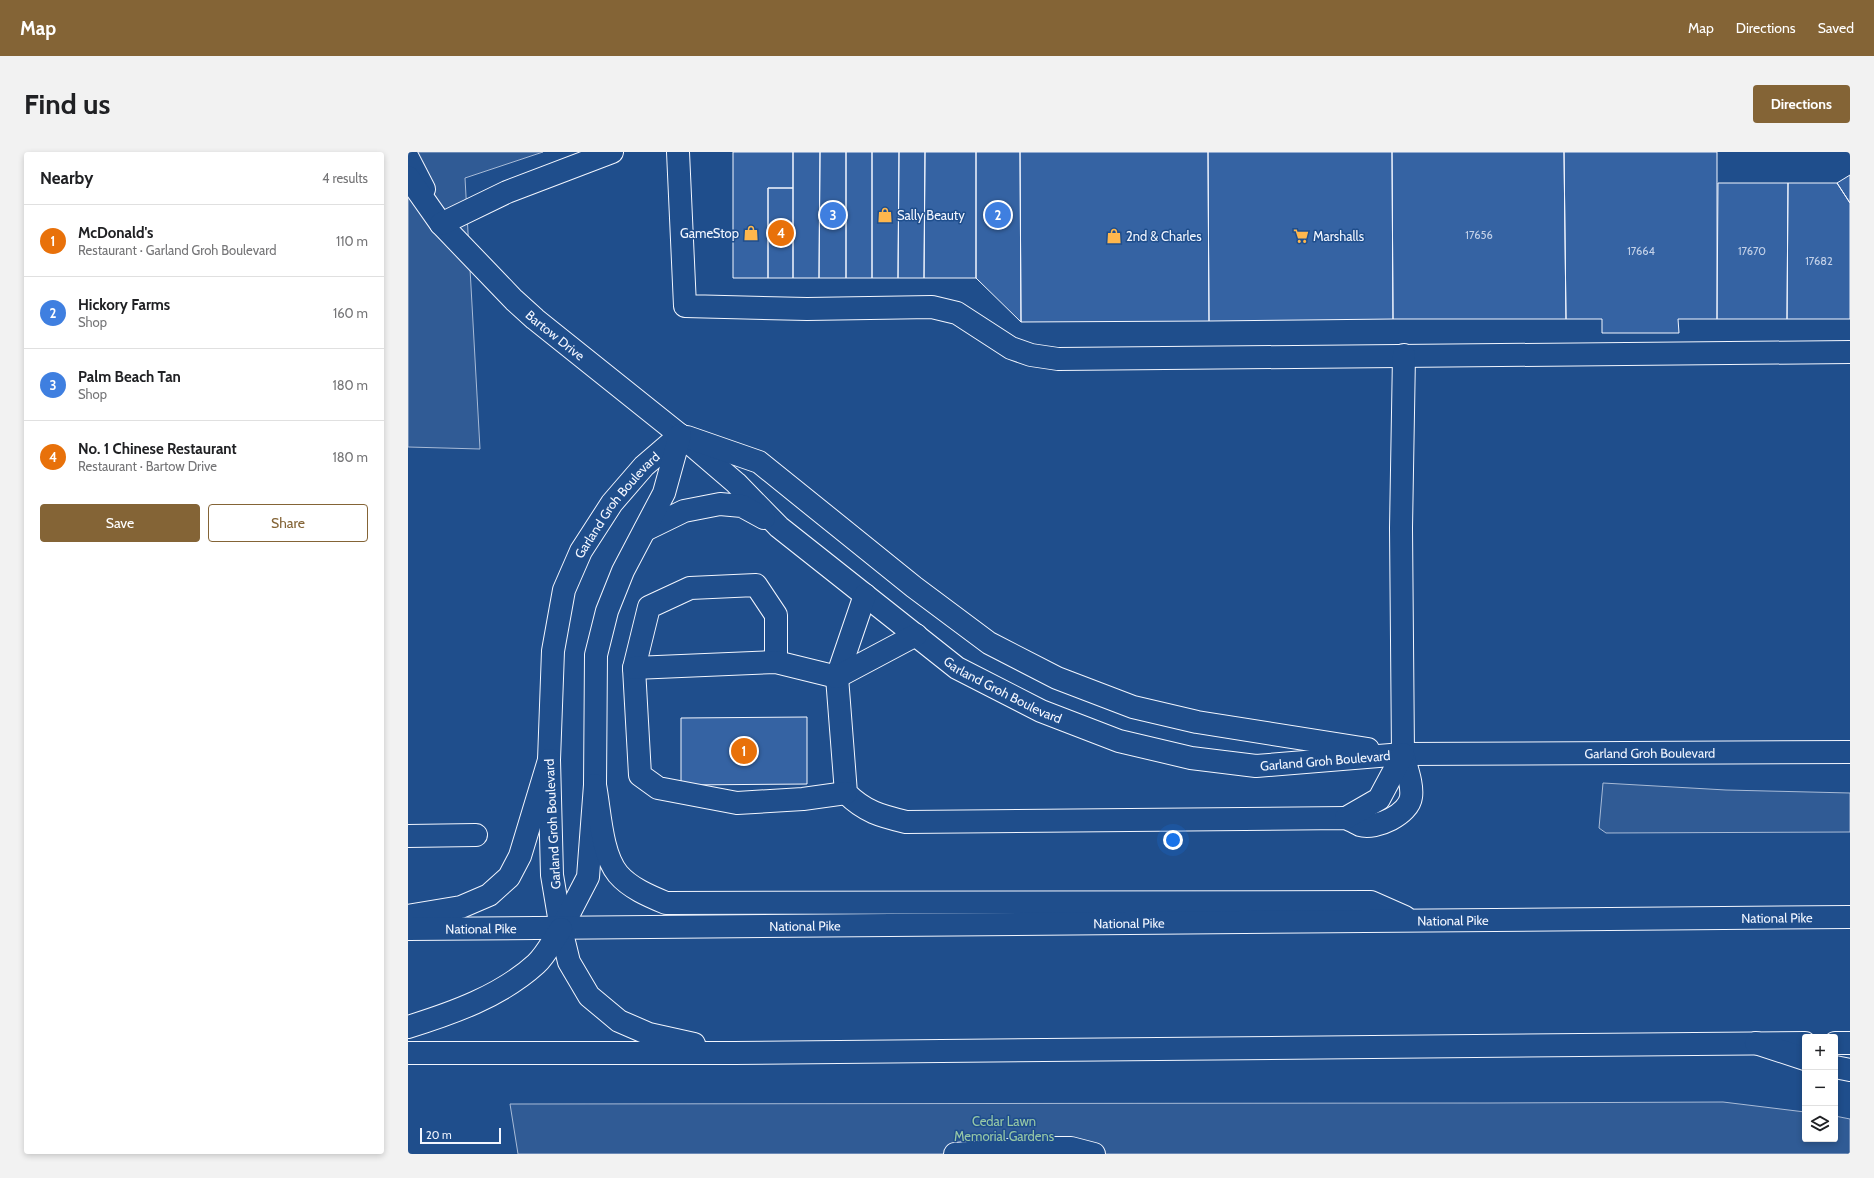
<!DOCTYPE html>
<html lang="en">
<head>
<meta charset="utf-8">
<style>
	:root { --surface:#fff; --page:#f2f2f2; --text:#202124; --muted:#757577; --line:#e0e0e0; --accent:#846436 }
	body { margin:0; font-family:Cabin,sans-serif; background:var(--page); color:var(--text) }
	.controls { position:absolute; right:12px; bottom:12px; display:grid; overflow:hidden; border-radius:4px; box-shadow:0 2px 6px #0003 }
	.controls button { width:36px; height:36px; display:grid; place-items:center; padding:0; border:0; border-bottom:1px solid var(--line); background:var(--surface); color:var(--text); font:20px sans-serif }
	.scale { position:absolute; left:12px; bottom:10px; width:81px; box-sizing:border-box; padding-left:4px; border:2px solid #f2f6ff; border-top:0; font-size:11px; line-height:14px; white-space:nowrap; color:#f2f6ff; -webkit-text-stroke:3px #1f4e8c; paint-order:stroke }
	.you { position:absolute; left:765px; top:688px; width:14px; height:14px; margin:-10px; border:3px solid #fff; border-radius:50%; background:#1a73e8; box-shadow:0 0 0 6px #1a73e833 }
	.badge { display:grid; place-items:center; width:26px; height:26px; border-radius:50%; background:var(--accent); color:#fff; font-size:13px; font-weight:700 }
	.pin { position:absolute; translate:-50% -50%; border:2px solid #fff; box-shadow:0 1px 4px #0006 }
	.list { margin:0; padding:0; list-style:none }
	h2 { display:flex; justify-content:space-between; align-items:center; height:52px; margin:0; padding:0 16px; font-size:17px }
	h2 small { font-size:13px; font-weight:400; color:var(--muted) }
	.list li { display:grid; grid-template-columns:26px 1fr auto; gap:12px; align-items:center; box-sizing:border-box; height:72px; padding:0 16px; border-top:1px solid var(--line) }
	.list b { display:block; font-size:15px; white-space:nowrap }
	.list p { margin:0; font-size:13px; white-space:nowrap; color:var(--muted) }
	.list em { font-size:13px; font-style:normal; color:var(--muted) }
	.actions { display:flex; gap:8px; padding:12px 16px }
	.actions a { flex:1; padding:9px 0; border:1px solid var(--accent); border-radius:4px; text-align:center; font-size:14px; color:var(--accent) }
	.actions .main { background:var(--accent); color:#fff }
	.icon { flex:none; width:22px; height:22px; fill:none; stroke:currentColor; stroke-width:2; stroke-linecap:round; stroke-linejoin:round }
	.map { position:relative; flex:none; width:1442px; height:1002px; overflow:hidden; border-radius:4px }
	header { display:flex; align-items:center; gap:24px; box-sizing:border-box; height:56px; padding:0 20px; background:var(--accent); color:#fff }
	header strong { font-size:19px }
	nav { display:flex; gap:22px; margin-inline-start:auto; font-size:14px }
	.intro { display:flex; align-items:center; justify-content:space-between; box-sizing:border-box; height:96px; padding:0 24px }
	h1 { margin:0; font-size:28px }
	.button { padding:10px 18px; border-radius:4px; background:var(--accent); color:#fff; font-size:14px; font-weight:700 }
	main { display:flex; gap:24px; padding:0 24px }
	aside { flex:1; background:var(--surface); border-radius:4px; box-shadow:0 2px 6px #0003 }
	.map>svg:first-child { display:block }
	.built { fill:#305b95; stroke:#a8bbd7 }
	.building { fill:#3563a3; stroke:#f2f6ff }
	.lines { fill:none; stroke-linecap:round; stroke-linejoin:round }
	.minor-casing { stroke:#f2f6ff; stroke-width:24 }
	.major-casing { stroke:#f2f6ff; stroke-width:24 }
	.highway-casing { stroke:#f2f6ff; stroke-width:24 }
	.minor { stroke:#1f4e8c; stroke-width:22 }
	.major { stroke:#1f4e8c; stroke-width:22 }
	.highway { stroke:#1f4e8c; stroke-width:22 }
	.labels { text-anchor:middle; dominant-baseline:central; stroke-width:3; stroke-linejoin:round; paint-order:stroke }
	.number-label { font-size:11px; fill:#c3d1e8 }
	.poi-label { font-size:13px; fill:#f2f6ff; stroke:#1f4e8c; text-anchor:start }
	.street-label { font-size:13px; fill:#f2f6ff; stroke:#1f4e8c }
	.park-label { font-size:13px; fill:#97c8a6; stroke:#1f4e8c }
</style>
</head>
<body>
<header>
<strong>Map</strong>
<nav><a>Map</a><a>Directions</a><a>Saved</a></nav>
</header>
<div class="intro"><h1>Find us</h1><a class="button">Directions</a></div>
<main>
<aside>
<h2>Nearby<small>4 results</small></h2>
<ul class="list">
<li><span class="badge" style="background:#e8710a">1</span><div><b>McDonald's</b><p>Restaurant · Garland Groh Boulevard</p></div><em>110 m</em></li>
<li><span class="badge" style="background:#3f7fe0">2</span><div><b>Hickory Farms</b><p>Shop</p></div><em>160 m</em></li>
<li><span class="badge" style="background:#3f7fe0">3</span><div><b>Palm Beach Tan</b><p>Shop</p></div><em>180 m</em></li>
<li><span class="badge" style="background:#e8710a">4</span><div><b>No. 1 Chinese Restaurant</b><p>Restaurant · Bartow Drive</p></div><em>180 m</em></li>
</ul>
<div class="actions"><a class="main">Save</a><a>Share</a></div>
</aside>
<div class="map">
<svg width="1442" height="1002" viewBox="0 0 1442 1002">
	<rect width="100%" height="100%" fill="#1f4e8c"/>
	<!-- built -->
	<path class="built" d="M0,0h135l-78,26 15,271 -72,-2z
		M1195,631l123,7 124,3v39l-244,1 -7,-5z
		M1315,950l82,10v27h30v-23l15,3v35h-1332l-8,-50 978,-1z"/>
	<!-- building -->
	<path class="building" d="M325,0h60v36h-25v90h-35z
		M385,0h27l-1,126h-26z
		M412,0h26v126h-27z
		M438,0h26v126h-26z
		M464,0h27l-1,126h-26z
		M491,0h26l-1,126h-26z
		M517,0h51v126h-52z
		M568,0h44l1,170 -45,-44z
		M612,0h188l1,169 -188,1z
		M800,0h184l1,167 -184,2z
		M984,0h172l2,167h-173z
		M1156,0h153v167h-39l1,14h-77v-14h-36z
		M1442,23v28l-13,-20z
		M1310,31h70l-1,136h-70z
		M1380,31h49l13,20v116h-63z
		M360,36h25v90h-25z
		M399,565v67l-126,1v-67z"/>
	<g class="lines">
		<!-- minor casing -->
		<g class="minor-casing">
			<g id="minor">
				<path d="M270,0l7,154 122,3 125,-2 25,6 54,35 20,7 27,4 792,-7"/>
				<path d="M0,6l16,31"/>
				<path id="s1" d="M0,25l33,47 73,76 21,19 145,116 56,48 43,44 178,141 84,43 78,30 72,17 65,8 147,-12 447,-2"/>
				<path d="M33,72l66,-32 105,-40"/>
				<path d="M279,285l72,25 155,125 75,56 68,35 76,29 64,15 171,27"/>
				<path d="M237,378l39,-19 36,-7 22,2 22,12"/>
				<path d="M457,443l-28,82 9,116c19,19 35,23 60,29l440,-4c5,2 10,5 14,7 16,5 49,-11 51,-28 2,-13 -5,-30 -8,-43l-2,-226 3,-173"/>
				<path d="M368,510v-47l-20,-30 -66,3 -41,19 -15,61 6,107 18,13 79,15 66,-4 43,-6"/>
				<path d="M226,516l142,-6 61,15 79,-42"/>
				<path d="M938,666l33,-19 24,-45"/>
				<path d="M0,684l68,-1"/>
				<path id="s2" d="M153,777l-9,-54 -3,-115 4,-109 11,-61 17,-39 31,-48 32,-37 36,-31"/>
				<path d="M153,777l27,-52 7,-92 1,-130 11,-44 16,-40 41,-78 16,-58"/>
				<path d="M547,1002l81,-6h35l23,6"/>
			</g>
		</g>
		<!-- major casing -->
		<g class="major-casing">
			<g id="major">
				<path d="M187,633c5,26 6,68 23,89 12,14 31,22 48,29l705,-1 34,15"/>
				<path d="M0,764l53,-9 28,-12 20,-18 11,-21 29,-96"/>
				<path id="s3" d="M0,777l1442,-12"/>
				<path d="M153,777l8,33 20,34 30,25 30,13 45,10"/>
				<path d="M0,875c45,-14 93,-31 128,-63 10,-9 17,-24 25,-35"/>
				<path d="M1427,891h15"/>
				<path d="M0,901h326l1071,-10"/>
			</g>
		</g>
		<!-- highway casing -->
		<g class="highway-casing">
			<path id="highway" d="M1348,891l49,16
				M1427,915l15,3"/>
		</g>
		<!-- minor -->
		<use href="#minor" class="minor"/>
		<!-- major -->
		<use href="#major" class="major"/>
		<!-- highway -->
		<use href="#highway" class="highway"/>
	</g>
	<!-- icons -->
	<defs>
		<g id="shop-bare" transform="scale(1.2)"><path d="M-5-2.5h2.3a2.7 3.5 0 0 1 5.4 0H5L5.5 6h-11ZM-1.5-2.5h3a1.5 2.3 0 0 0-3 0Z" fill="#ffb74d" stroke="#1f4e8c" stroke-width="2.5" paint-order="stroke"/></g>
		<g id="supermarket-bare" transform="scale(1.2)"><path d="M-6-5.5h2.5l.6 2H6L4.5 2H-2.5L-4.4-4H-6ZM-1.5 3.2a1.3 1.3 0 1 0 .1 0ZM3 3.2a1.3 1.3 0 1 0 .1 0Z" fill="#ffb74d" stroke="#1f4e8c" stroke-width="2.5" paint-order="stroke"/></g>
	</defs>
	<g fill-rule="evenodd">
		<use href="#shop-bare" x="477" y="63"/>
		<use href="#shop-bare" x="343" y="81"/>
		<use href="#shop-bare" x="706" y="84"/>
		<use href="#supermarket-bare" x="893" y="84"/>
	</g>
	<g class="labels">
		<!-- number labels -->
		<g class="number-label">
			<text x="1071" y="83">17656</text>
			<text x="1233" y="99">17664</text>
			<text x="1344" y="99">17670</text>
			<text x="1411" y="109">17682</text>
		</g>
		<!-- poi labels -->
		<g class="poi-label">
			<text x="489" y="63">Sally Beauty</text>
			<text x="331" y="81" text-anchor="end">GameStop</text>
			<text x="718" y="84">2nd &amp; Charles</text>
			<text x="905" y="84">Marshalls</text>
		</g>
		<!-- street labels -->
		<g class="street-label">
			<text stroke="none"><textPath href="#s1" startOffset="217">Bartow Drive</textPath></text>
			<text stroke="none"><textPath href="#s2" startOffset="442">Garland Groh Boulevard</textPath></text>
			<text stroke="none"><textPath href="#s1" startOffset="790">Garland Groh Boulevard</textPath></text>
			<text stroke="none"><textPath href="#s1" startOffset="1451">Garland Groh Boulevard</textPath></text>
			<text stroke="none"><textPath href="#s1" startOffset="1126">Garland Groh Boulevard</textPath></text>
			<text transform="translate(144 672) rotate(-93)">Garland Groh Boulevard</text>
			<text stroke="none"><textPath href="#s3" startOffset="1369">National Pike</textPath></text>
			<text stroke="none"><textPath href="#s3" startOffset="1045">National Pike</textPath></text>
			<text stroke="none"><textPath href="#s3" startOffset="721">National Pike</textPath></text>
			<text stroke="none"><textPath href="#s3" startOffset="397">National Pike</textPath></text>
			<text stroke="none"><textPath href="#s3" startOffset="73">National Pike</textPath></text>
		</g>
		<!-- park labels -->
		<g class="park-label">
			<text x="596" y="969">Cedar Lawn<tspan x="596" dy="15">Memorial Gardens</tspan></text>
		</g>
	</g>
</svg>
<div class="controls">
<button>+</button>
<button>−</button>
<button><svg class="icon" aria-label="layers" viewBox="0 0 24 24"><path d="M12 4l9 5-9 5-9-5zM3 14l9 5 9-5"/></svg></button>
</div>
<div class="scale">20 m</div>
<div class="you"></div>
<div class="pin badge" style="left:336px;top:599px;background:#e8710a">1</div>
<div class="pin badge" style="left:590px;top:63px;background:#3f7fe0">2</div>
<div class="pin badge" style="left:425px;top:63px;background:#3f7fe0">3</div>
<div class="pin badge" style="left:373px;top:81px;background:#e8710a">4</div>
</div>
</main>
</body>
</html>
